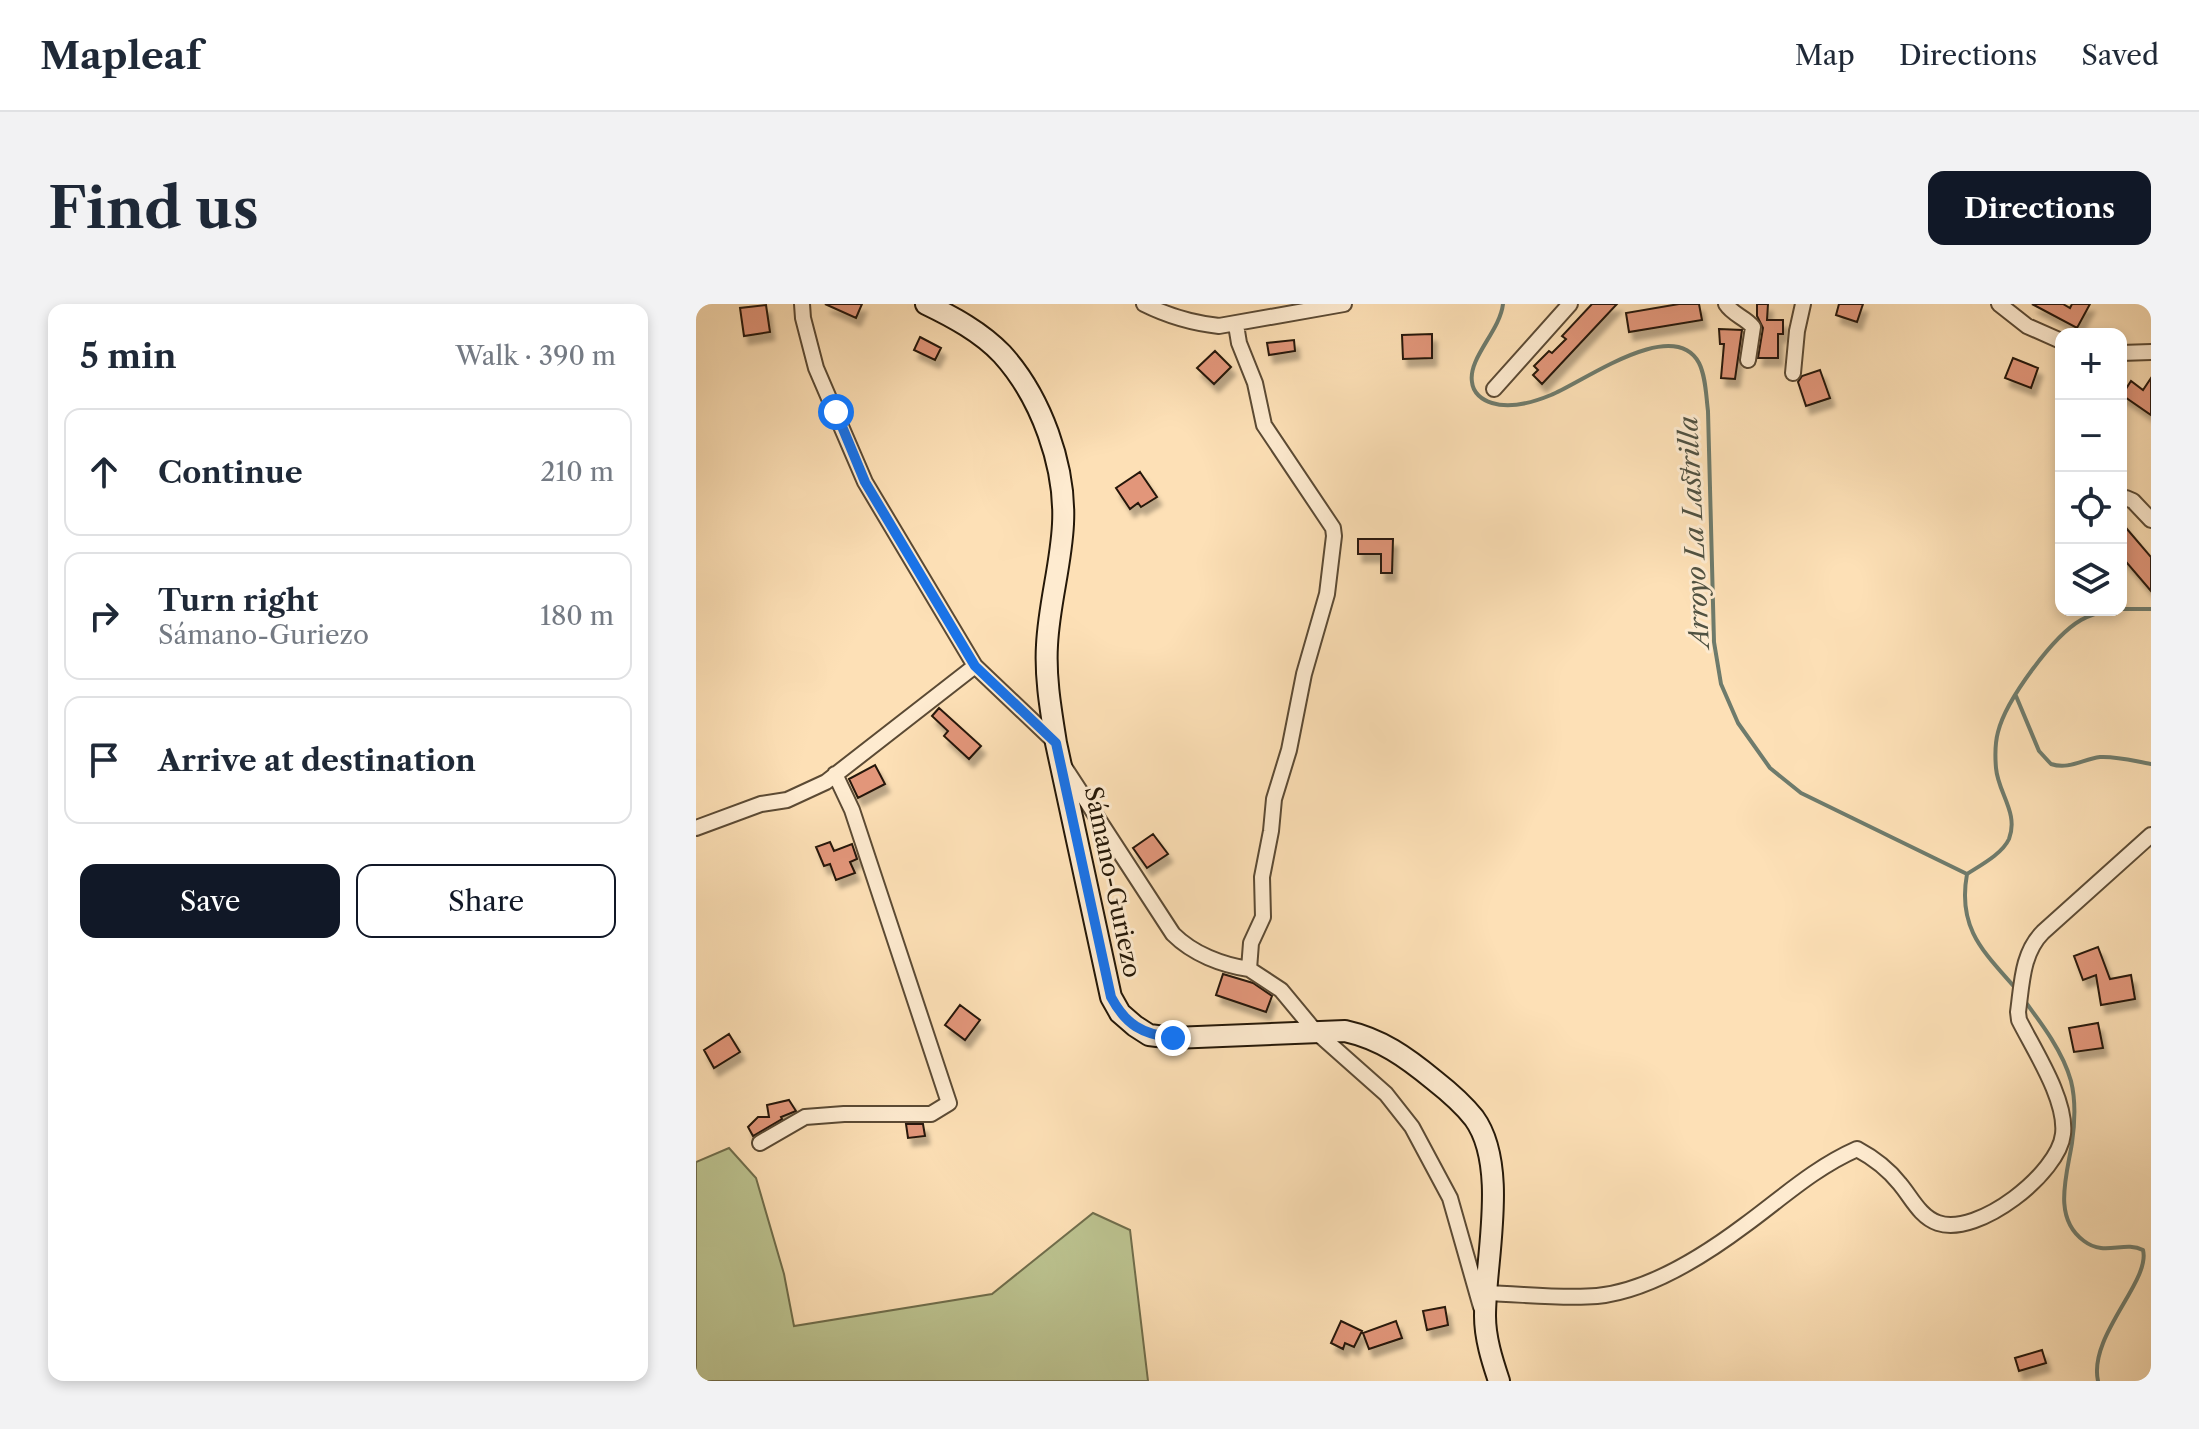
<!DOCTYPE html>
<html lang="en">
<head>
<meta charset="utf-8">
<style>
	:root { --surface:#fff; --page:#f2f2f3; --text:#1f2937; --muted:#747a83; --line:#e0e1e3; --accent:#111827 }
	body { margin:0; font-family:"Libre Caslon Text",serif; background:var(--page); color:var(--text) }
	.controls { position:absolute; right:24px; top:24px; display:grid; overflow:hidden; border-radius:16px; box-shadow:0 4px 12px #0003 }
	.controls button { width:72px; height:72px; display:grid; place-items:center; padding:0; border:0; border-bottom:2px solid var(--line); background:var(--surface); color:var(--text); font:40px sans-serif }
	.stop { position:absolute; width:24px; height:24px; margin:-18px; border:6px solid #1a73e8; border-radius:50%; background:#fff }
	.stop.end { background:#1a73e8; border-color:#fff; box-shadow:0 2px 8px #0008 }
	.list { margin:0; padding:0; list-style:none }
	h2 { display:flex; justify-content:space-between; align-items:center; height:104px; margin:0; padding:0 32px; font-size:34px }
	h2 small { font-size:26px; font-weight:400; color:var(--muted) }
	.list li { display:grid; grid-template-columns:52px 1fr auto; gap:24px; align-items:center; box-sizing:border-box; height:128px; margin:0 16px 16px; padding:0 16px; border:2px solid var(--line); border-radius:16px }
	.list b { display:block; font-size:30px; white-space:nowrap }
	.list p { margin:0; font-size:26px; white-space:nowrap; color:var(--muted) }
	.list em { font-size:26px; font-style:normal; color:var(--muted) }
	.actions { display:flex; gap:16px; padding:24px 32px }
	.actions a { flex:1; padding:18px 0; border:2px solid var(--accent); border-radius:16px; text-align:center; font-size:28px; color:var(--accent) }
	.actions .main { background:var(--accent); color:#fff }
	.icon { flex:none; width:44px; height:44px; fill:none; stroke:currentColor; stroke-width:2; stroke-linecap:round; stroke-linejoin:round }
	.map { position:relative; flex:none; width:1455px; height:1077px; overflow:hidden; border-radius:16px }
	header { display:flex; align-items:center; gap:48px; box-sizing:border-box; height:112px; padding:0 40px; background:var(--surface); border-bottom:2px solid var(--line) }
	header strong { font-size:38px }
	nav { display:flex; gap:44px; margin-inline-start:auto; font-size:28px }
	.intro { display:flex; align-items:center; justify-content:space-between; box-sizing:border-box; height:192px; padding:0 48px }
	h1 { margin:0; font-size:56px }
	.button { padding:20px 36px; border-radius:16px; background:var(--accent); color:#fff; font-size:28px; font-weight:700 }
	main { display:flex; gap:48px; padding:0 48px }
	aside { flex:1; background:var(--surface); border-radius:16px; box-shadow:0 4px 12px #0003 }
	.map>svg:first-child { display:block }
	.green { fill:#bcc390; stroke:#706e4c; stroke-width:2 }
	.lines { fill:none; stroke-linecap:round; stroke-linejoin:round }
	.stream { stroke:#6e7b6c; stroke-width:4 }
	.building { fill:#e2967a; stroke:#251808; stroke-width:2; filter:url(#shadow) }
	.street-casing { stroke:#5b4a34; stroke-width:18 }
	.secondary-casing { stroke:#251808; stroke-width:24 }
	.street { stroke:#feebd0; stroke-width:14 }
	.secondary { stroke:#feebd0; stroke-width:20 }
	.route { stroke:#1a73e8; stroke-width:10 }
	.labels { text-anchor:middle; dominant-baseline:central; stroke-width:6; stroke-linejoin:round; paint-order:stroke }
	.street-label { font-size:24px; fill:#251808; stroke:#feebd0 }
	.water-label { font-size:26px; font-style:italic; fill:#505242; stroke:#feebd0 }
</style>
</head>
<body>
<header>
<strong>Mapleaf</strong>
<nav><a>Map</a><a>Directions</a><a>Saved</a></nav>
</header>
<div class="intro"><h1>Find us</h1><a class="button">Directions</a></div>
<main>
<aside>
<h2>5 min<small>Walk · 390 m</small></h2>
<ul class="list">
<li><svg class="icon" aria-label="ahead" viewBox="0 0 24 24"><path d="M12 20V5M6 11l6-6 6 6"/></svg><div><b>Continue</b></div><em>210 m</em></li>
<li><svg class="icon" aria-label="right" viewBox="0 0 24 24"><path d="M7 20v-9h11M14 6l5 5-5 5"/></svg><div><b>Turn right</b><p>Sámano-Guriezo</p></div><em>180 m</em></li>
<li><svg class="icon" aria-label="arrive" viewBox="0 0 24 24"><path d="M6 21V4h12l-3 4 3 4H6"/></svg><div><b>Arrive at destination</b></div></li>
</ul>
<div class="actions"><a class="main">Save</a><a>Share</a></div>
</aside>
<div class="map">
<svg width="1455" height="1077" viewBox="0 0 1455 1077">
	<defs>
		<filter id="shadow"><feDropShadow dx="4.5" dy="8" stdDeviation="2" flood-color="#0004"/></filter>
	</defs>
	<rect width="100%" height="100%" fill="#fde0b6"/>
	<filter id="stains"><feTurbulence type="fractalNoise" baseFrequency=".0025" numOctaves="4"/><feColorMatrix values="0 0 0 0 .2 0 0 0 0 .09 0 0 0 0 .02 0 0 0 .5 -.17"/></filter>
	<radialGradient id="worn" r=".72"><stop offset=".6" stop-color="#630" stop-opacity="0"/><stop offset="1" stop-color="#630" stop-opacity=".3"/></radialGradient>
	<!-- green -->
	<path class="green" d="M33,844l27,30 28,96 10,52 198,-32 101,-81 37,17 18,151h-452v-219z"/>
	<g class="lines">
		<!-- stream -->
		<path class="stream" d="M807,0c-3,27 -35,54 -31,78 1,11 10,18 20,21 19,6 42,-1 59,-8 31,-12 122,-80 148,-32 7,14 7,33 9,48l6,231 7,42 17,39 32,45 31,25 166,81
			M1425,305h30
			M1320,392l23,55 12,13c18,6 32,-5 49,-7 17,-1 34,4 51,7
			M1271,570c-10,55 17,78 50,116
			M1271,570c14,-9 35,-20 42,-35 10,-26 -11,-46 -13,-71 -1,-12 -1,-25 2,-36 8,-32 55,-96 83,-112 9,-5 19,-8 29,-10
			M1328,696c18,24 39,52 47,81 5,20 4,41 1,62 -5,32 -20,75 12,98 21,16 40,-1 59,9 8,31 -55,86 -45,131"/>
	</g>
	<!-- building -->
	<path class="building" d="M129,0h37l-6,14z
		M896,0h25l-75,80 -9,-9 5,-5 -4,-4 15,-15 3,2 14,-14 -4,-3z
		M983,0h20l3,16 -73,12 -3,-19z
		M1061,0h11l-1,16h16v14h-5v24h-20l5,-30 -6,-12z
		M1143,0h24l-6,18 -21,-7z
		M1336,0h31l7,4 2,-4h18l-13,24z
		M70,1l4,27 -26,4 -4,-28z
		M1023,25l23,1 -7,49 -14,-1 3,-34h-4z
		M736,30v24l-29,1 -1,-24z
		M224,33l21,11 -6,12 -21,-10z
		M598,36l1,11 -26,4 -2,-12z
		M519,47l16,16 -17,17 -17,-16z
		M1317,54l25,10 -7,20 -26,-10z
		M1124,66l10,28 -24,8 -8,-24 4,-6z
		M1455,74v37l-29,-20 9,-14 12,9z
		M444,168l17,25 -16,10 -3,-4 -8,6 -14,-21z
		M1425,218l30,35v34l-30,-35z
		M662,235h35l-1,34h-11v-19h-23z
		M243,404l42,38 -12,13 -25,-23 4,-5 -16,-15z
		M179,461l10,19 -27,14 -9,-19z
		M457,530l15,20 -21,14 -14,-20z
		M134,538l4,9 18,-7 5,15 -7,3 5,11 -19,7 -6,-16 -6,2 -8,-19z
		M1402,643l12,32 21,-4 4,24 -34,6 -5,-30 -13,5 -9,-24z
		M527,670l30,9 19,13 -6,16 -50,-17z
		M264,701l20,15 -15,20 -20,-15z
		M1402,719l5,25 -29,4 -5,-24z
		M33,730l11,18 -26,16 -10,-18z
		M93,796l7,11 -15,6 1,2 -29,17 -5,-9 10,-10h11l-2,-12z
		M210,820h17l2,12 -17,2z
		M749,1003l3,18 -21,5 -4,-19z
		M645,1017l21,10 -8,16 -9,-4 -2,6 -12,-6z
		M700,1017l6,17 -33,11 -6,-16z
		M1346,1046l4,13 -27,8 -4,-13z"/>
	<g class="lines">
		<!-- street casing -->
		<g class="street-casing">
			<path id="street" d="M106,0l1,14 13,50 49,114 110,184 80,76
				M448,0c24,12 48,19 75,22l125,-22
				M1030,0c7,11 19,13 27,23l-5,33
				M1303,0l28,22 34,15
				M540,21l3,18 16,40 9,42 69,103 1,8 -7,58 -23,80 -15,76 -15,49 -3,32 -9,46 1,40 -12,26 -2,26 32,21 34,41 71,63 26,33 38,71 31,109
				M1425,49l30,-1
				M1097,69l4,-42 6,-27
				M798,85l76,-85
				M1425,197l5,-3 7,3 18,19
				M367,461l110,169c20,20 49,31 76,35
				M0,524l65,-24 26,-4 39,-18 149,-116
				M64,839l45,-26 39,-3h87l18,-11 -97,-293 -17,-36
				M790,989c37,1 75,6 111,3 51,-5 108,-41 148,-71 37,-27 69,-57 112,-76 15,8 32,21 43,35 11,13 20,33 38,39 40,14 121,-50 125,-89 4,-34 -29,-84 -44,-114l-1,-8c4,-29 4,-59 25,-80l108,-97"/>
		</g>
		<!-- secondary casing -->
		<g class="secondary-casing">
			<path id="secondary" d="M230,0c27,13 55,28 76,50 39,43 64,112 61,170 -2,41 -14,80 -16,121 -2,33 4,66 9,98l55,254 9,16 15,13 14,9 24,3 172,-7c36,8 61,26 89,49 14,11 29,24 40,38 35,48 11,142 11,198 0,22 7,44 14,65"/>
		</g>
		<!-- street -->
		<use href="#street" class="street"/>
		<!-- secondary -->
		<use href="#secondary" class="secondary"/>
	</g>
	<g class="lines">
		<!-- route -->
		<path class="route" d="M140,108l29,70 110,184 81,77 55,254c15,28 31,37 62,41"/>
	</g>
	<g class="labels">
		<!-- street labels -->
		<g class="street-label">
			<text transform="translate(417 578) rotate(78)">Sámano-Guriezo</text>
		</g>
		<!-- water labels -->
		<g class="water-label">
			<text transform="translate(998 228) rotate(-93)">Arroyo La Lastrilla</text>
		</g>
	</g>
	<rect width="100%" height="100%" filter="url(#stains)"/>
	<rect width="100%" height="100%" fill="url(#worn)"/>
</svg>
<div class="controls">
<button>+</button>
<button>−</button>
<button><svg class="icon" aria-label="locate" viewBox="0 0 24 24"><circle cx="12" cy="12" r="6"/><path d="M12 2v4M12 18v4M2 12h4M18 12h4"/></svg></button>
<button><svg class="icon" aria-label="layers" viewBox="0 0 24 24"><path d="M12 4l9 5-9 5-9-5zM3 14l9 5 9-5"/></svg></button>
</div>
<div class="stop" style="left:140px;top:108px"></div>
<div class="stop end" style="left:477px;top:734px"></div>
</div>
</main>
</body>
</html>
